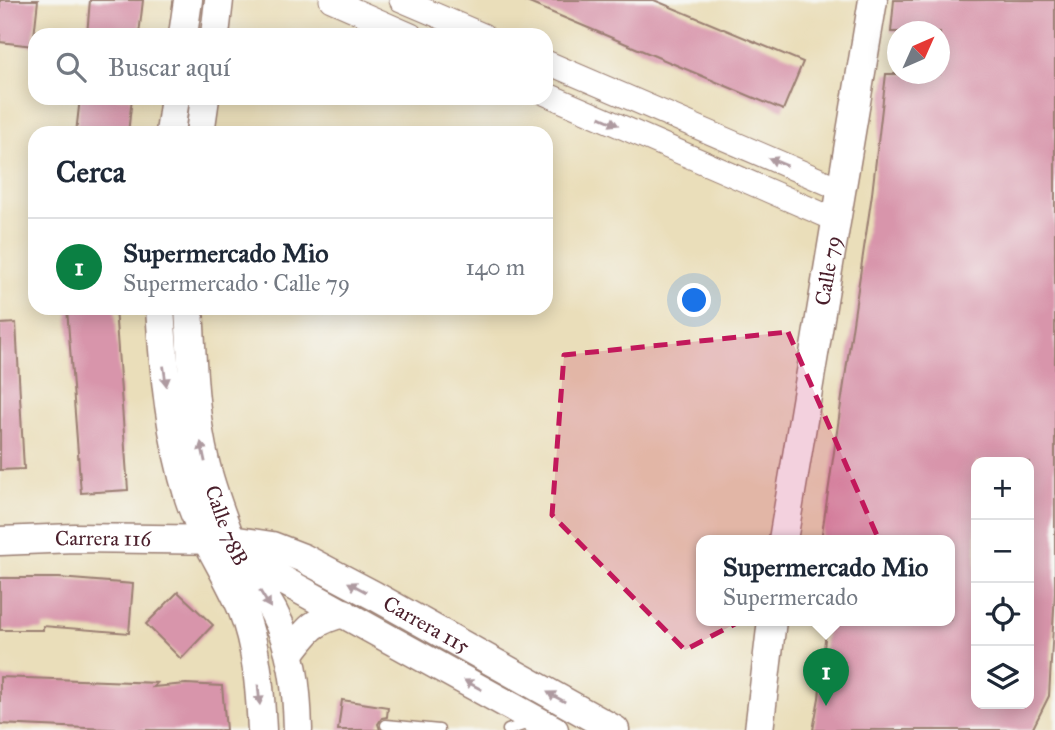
<!DOCTYPE html>
<html lang="es">
<head>
<meta charset="utf-8">
<style>
	:root { --surface:#fff; --page:#f6f6f7; --text:#1f2937; --muted:#747a83; --line:#e0e1e3; --accent:#0b8043 }
	body { margin:0; font-family:"IM FELL Great Primer",serif; background:var(--page); color:var(--text) }
	.controls { position:absolute; right:21px; bottom:21px; display:grid; overflow:hidden; border-radius:14px; box-shadow:0 4px 18px #0003 }
	.controls button { width:63px; height:63px; display:grid; place-items:center; padding:0; border:0; border-bottom:2px solid var(--line); background:var(--surface); color:var(--text); font:35px sans-serif }
	.compass { position:absolute; left:887px; top:21px; width:63px; height:63px; border-radius:50%; background:var(--surface); box-shadow:0 4px 18px #0003; rotate:45deg }
	.you { position:absolute; left:695px; top:301px; width:24px; height:24px; margin:-18px; border:5px solid #fff; border-radius:50%; background:#1a73e8; box-shadow:0 0 0 10px #1a73e833 }
	.badge { display:grid; place-items:center; width:46px; height:46px; border-radius:50%; background:var(--accent); color:#fff; font-size:23px; font-weight:700 }
	.pin { position:absolute; translate:-50% -58px; filter:drop-shadow(0 2px 4px #0008) }
	.pin::after { content:''; position:absolute; top:37px; width:24px; height:21px; background:inherit; clip-path:polygon(0 0,100% 0,50% 100%) }
	.popup { position:absolute; left:696px; top:535px; width:259px; height:91px; box-sizing:border-box; display:grid; place-content:center; border-radius:14px; background:var(--surface); filter:drop-shadow(0 2px 5px #0005); font-size:23px; white-space:nowrap; color:var(--muted) }
	.popup b { font-size:26px; color:var(--text) }
	.popup::after { content:''; position:absolute; left:50%; top:100%; margin-left:-14px; border:14px solid transparent; border-top-color:var(--surface) }
	.list { margin:0; padding:0; list-style:none }
	h2 { display:flex; justify-content:space-between; align-items:center; height:91px; margin:0; padding:0 28px; font-size:30px }
	h2 small { font-size:23px; font-weight:400; color:var(--muted) }
	.list li { display:grid; grid-template-columns:46px 1fr auto; gap:21px; align-items:center; box-sizing:border-box; height:98px; padding:0 28px; border-top:2px solid var(--line) }
	.list b { display:block; font-size:26px; white-space:nowrap }
	.list p { margin:0; font-size:23px; white-space:nowrap; color:var(--muted) }
	.list em { font-size:23px; font-style:normal; color:var(--muted) }
	.icon { flex:none; width:38px; height:38px; fill:none; stroke:currentColor; stroke-width:2; stroke-linecap:round; stroke-linejoin:round }
	.map { position:relative; flex:none; width:1055px; height:730px; overflow:hidden }
	.search { position:absolute; background:var(--surface); box-shadow:0 4px 18px #0003; left:28px; top:28px; width:525px; height:77px; display:flex; align-items:center; gap:18px; box-sizing:border-box; padding:0 24px; border-radius:21px; color:var(--muted); font-size:26px }
	.panel { position:absolute; background:var(--surface); box-shadow:0 4px 18px #0003; left:28px; top:126px; width:525px; height:189px; border-radius:21px }
	.map>svg:first-child { display:block }
	.building { fill:#d895ab; fill-rule:evenodd }
	.lines { fill:none; stroke-linecap:round; stroke-linejoin:round }
	.service-casing { stroke:#9a7e72; stroke-width:13 }
	.minor-casing { stroke:#9a7e72; stroke-width:25 }
	.tertiary-casing { stroke:#9a7e72; stroke-width:31 }
	.service { stroke:#fff; stroke-width:10 }
	.minor { stroke:#fff; stroke-width:23 }
	.tertiary { stroke:#fff; stroke-width:28 }
	.oneway { fill:#ae9aa0 }
	.marked { fill:#c2185b; fill-opacity:0.2; stroke:#c2185b; stroke-width:5; stroke-dasharray:14 9; stroke-linejoin:round }
	.labels { text-anchor:middle; dominant-baseline:central; stroke-width:6; stroke-linejoin:round; paint-order:stroke }
	.street-label { font-size:21px; fill:#4a1f2b; stroke:#f6f6f2 }
</style>
</head>
<body>
<div class="map">
<svg width="1055" height="730" viewBox="0 0 1055 730">
	<rect width="100%" height="100%" fill="#f6f6f2"/>
	<filter id="ink" filterUnits="userSpaceOnUse"><feTurbulence type="fractalNoise" baseFrequency=".0143" numOctaves="2"/><feDisplacementMap in="SourceGraphic" scale="14" xChannelSelector="R" yChannelSelector="G"/><feConvolveMatrix kernelMatrix="1 2 1 2 8 2 1 2 1" color-interpolation-filters="sRGB"/></filter>
	<filter id="wash" filterUnits="userSpaceOnUse"><feTurbulence type="fractalNoise" baseFrequency=".00686" numOctaves="4" result="noise"/><feDisplacementMap in="SourceGraphic" scale="28" xChannelSelector="R" yChannelSelector="G"/><feGaussianBlur stdDeviation="1.57" result="paint"/><feColorMatrix in="noise" values="0 0 0 0 0 0 0 0 0 0 0 0 0 0 0 0 0 1.4 0 .05"/><feComposite in="paint" operator="in"/></filter>
	<g filter="url(#wash)">
		<rect width="100%" height="100%" fill="#eadeba"/>
		<g id="blocks">
			<!-- building -->
			<path class="building" d="M0,0h38l-5,46 -33,-4z
				M90,0h53l-4,35h-52z
				M522,0h132l149,62 -20,48z
				M894,0h161v592l-6,104 -17,34h-219l6,-32 8,-78h123v-80h-129l51,-346 14,-120h54v-42h-49zM976,462h53v242h-53z
				M80,98h52l-4,35h-52z
				M67,308h48l13,182 -47,3z
				M16,323l8,146 -24,1v-146z
				M0,578h59l74,6 -4,49 -86,-7v4h-43z
				M178,592l35,33 -32,34 -35,-35z
				M0,677l157,6 -4,4 33,-3 36,2 4,44h-96l-130,-6z
				M342,700l46,7 -1,10 -5,1 -4,6 2,6h-42z"/>
		</g>
	</g>
	<g filter="url(#ink)">
		<use href="#blocks" fill-opacity="0" stroke="#9a7e72" stroke-width="2"/>
		<g class="lines">
			<!-- service casing -->
			<g class="service-casing">
				<path id="service" d="M386,725l53,5
					M508,730l24,-8"/>
			</g>
			<!-- minor casing -->
			<g class="minor-casing">
				<path id="minor" d="M331,0l80,35
					M401,0l82,35
					M546,62l295,127
					M546,94l290,126"/>
			</g>
			<!-- tertiary casing -->
			<g class="tertiary-casing">
				<g id="tertiary">
					<path d="M183,35l5,-35"/>
					<path d="M215,35l4,-35"/>
					<path d="M170,133l5,-35"/>
					<path d="M200,133l5,-35"/>
					<path d="M160,308c4,64 10,129 29,190 13,40 37,73 53,111 15,37 18,81 20,121"/>
					<path id="s1" d="M189,308c3,51 4,104 16,154 6,26 16,51 25,76 10,27 29,48 43,73 20,37 24,77 25,119"/>
					<path id="s2" d="M783,540l90,-540"/>
					<path id="s3" d="M0,541l74,-3 157,2 41,6 31,12 72,38 240,134"/>
					<path d="M243,552l22,17 21,13 268,148"/>
					<path d="M290,653c18,-24 24,-33 54,-40"/>
					<path d="M759,730l13,-110"/>
				</g>
			</g>
			<!-- service -->
			<use href="#service" class="service"/>
			<!-- minor -->
			<use href="#minor" class="minor"/>
			<!-- tertiary -->
			<use href="#tertiary" class="tertiary"/>
		</g>
		<!-- one-way arrows -->
		<defs><path id="oneway-solid" d="M-6-.8H1V-3.2L6.5 0L1 3.2V.8H-6Z" transform="scale(1.75)"/></defs>
		<g class="oneway">
			<use href="#oneway-solid" transform="translate(609 121) rotate(23)"/>
			<use href="#oneway-solid" transform="translate(778 162) rotate(-157)"/>
			<use href="#oneway-solid" transform="translate(165 376) rotate(82)"/>
			<use href="#oneway-solid" transform="translate(203 452) rotate(-102)"/>
			<use href="#oneway-solid" transform="translate(357 587) rotate(-152)"/>
			<use href="#oneway-solid" transform="translate(265 599) rotate(58)"/>
			<use href="#oneway-solid" transform="translate(473 685) rotate(-151)"/>
			<use href="#oneway-solid" transform="translate(259 695) rotate(85)"/>
			<use href="#oneway-solid" transform="translate(556 697) rotate(-151)"/>
		</g>
	</g>
	<!-- marked area -->
	<path class="marked" d="M788,332l94,215 -197,103 -133,-135 12,-160z"/>
	<g class="labels">
		<!-- street labels -->
		<g class="street-label">
			<text stroke="none"><textPath href="#s2" startOffset="273">Calle 79</textPath></text>
			<text stroke="none"><textPath href="#s1" startOffset="222">Calle 78B</textPath></text>
			<text stroke="none"><textPath href="#s3" startOffset="103">Carrera 116</textPath></text>
			<text stroke="none"><textPath href="#s3" startOffset="446">Carrera 115</textPath></text>
		</g>
	</g>
</svg>
<div class="controls">
<button>+</button>
<button>−</button>
<button><svg class="icon" aria-label="locate" viewBox="0 0 24 24"><circle cx="12" cy="12" r="6"/><path d="M12 2v4M12 18v4M2 12h4M18 12h4"/></svg></button>
<button><svg class="icon" aria-label="layers" viewBox="0 0 24 24"><path d="M12 4l9 5-9 5-9-5zM3 14l9 5 9-5"/></svg></button>
</div>
<svg class="compass" viewBox="-18 -18 36 36"><path d="M0-13l5 13h-10z" fill="#e53935"/><path d="M0 13l5-13h-10z" fill="#747a83"/></svg>
<div class="you"></div>
<div class="pin badge" style="left:826px;top:706px">1</div>
<div class="popup"><b>Supermercado Mio</b>Supermercado</div>
<div class="search"><svg class="icon" aria-label="search" viewBox="0 0 24 24"><circle cx="10" cy="10" r="6"/><path d="M15 15l6 6"/></svg>Buscar aquí</div>
<section class="panel">
<h2>Cerca<small></small></h2>
<ul class="list">
<li><span class="badge">1</span><div><b>Supermercado Mio</b><p>Supermercado · Calle 79</p></div><em>140 m</em></li>
</ul>
</section>
</div>
</body>
</html>
